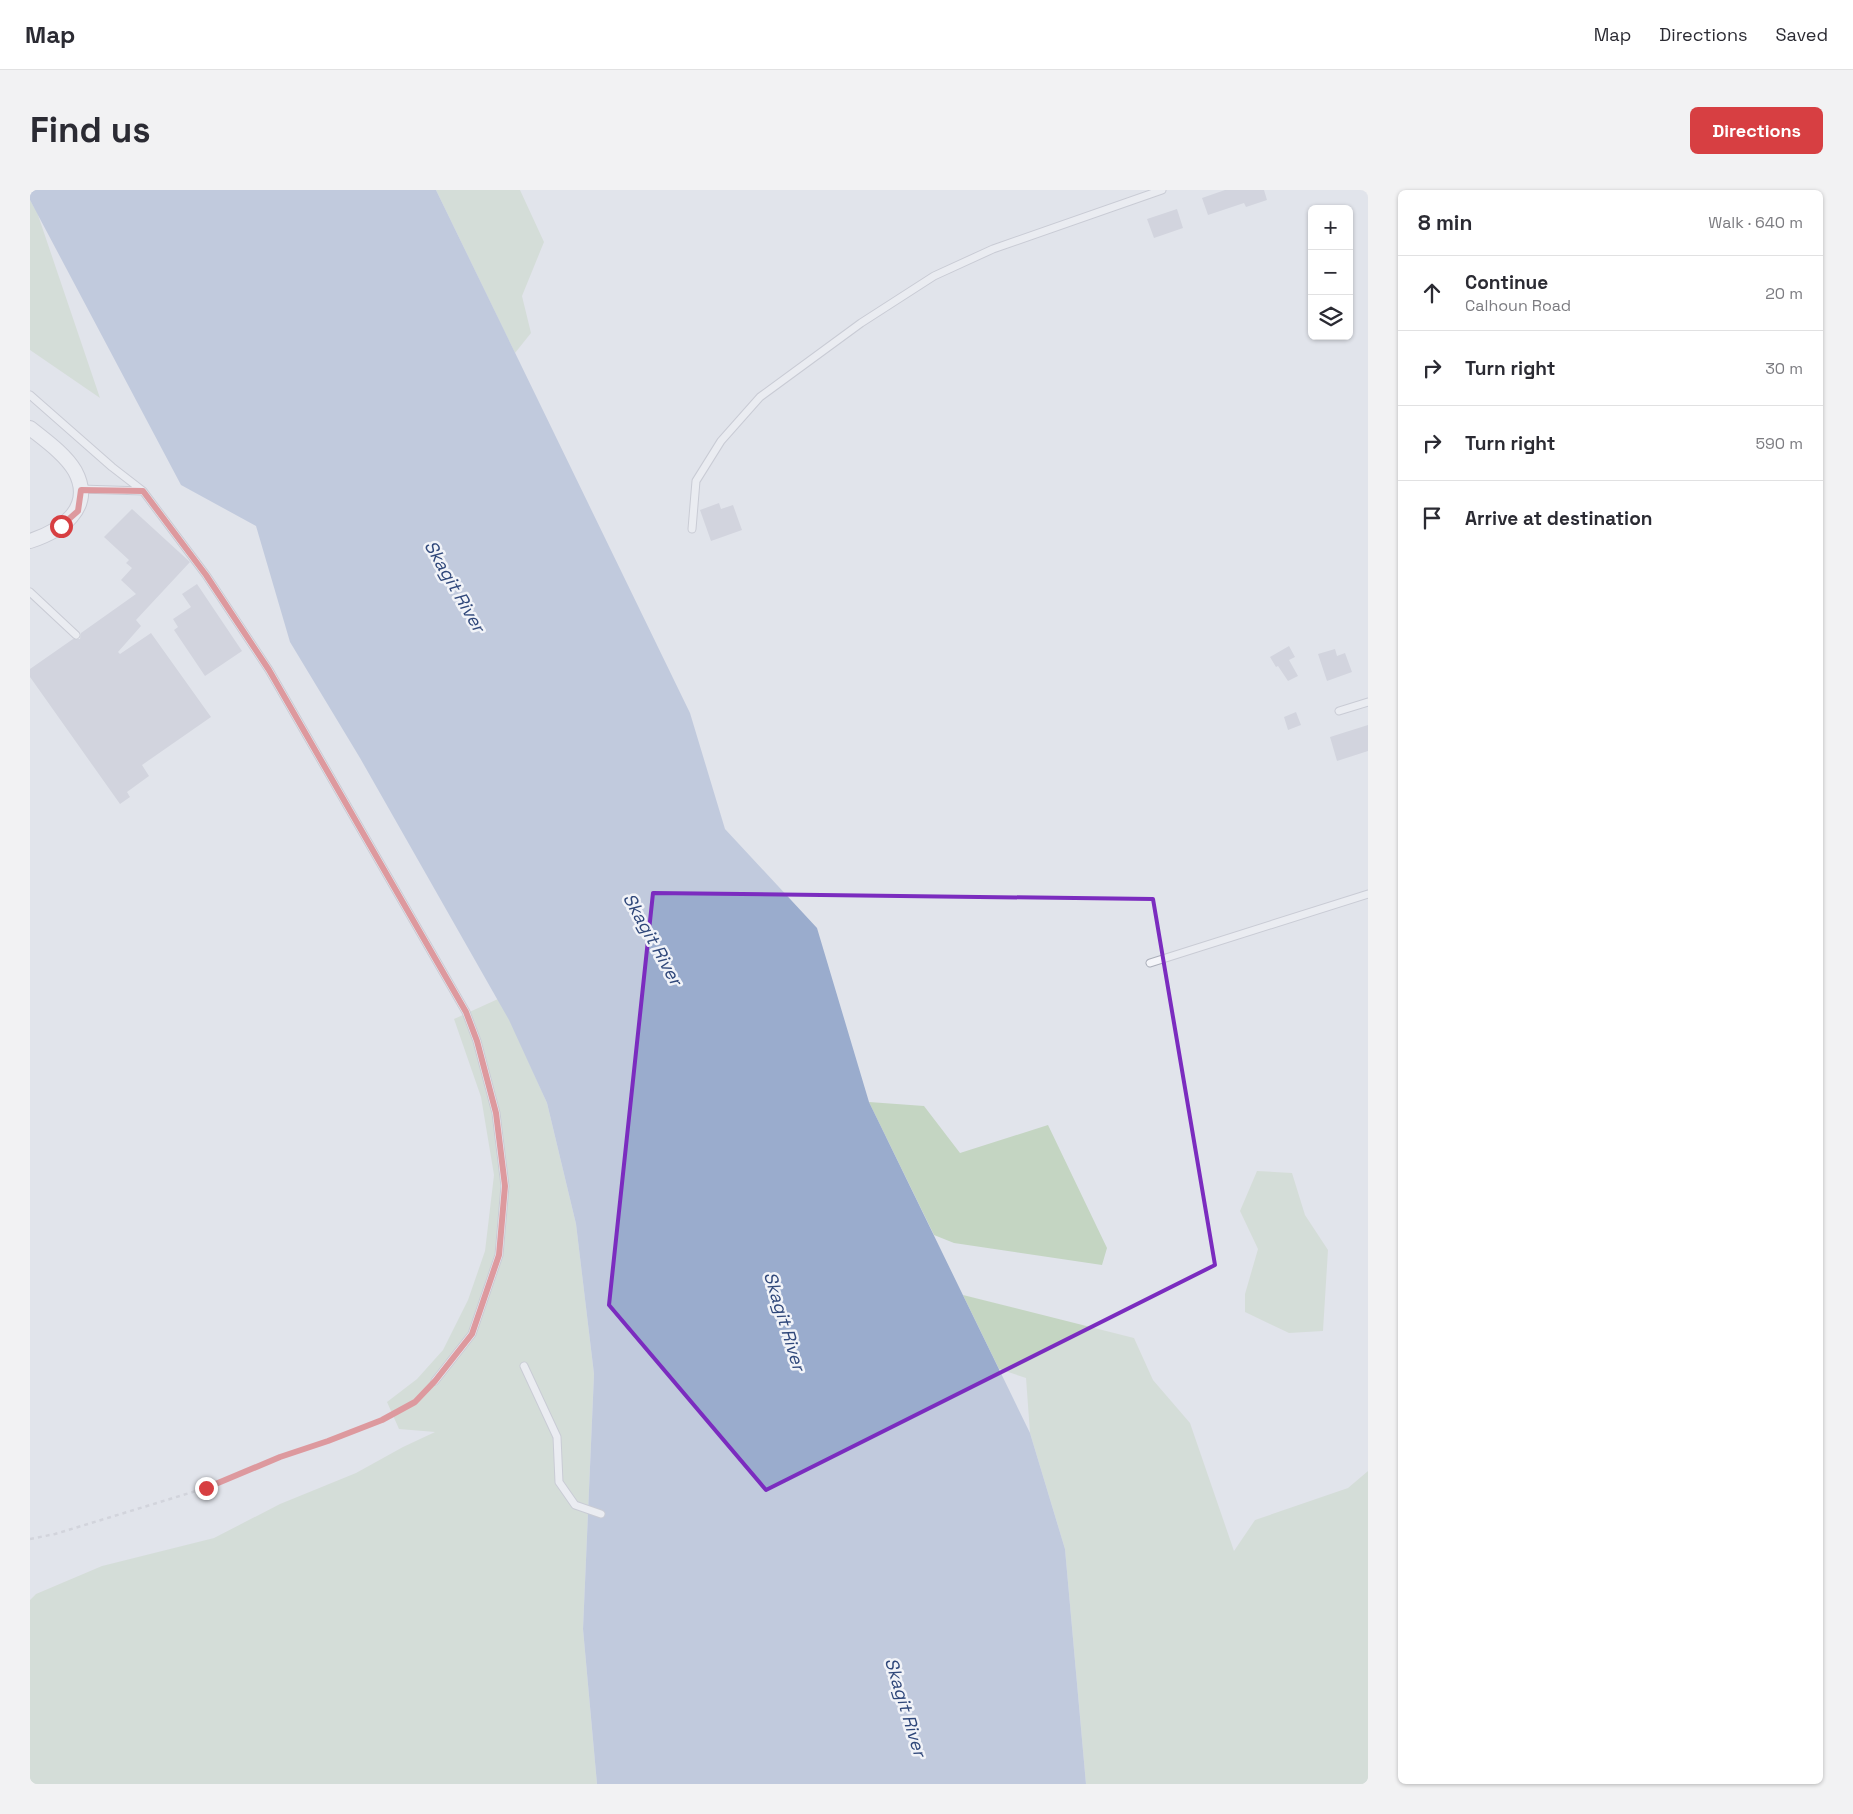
<!DOCTYPE html>
<html lang="en">
<head>
<meta charset="utf-8">
<style>
	:root { --surface:#fff; --page:#f2f2f3; --text:#2b2b33; --muted:#7c7c81; --line:#e1e1e2; --accent:#d73f42 }
	body { margin:0; font-family:"Space Grotesk",sans-serif; background:var(--page); color:var(--text) }
	.controls { position:absolute; right:15px; top:15px; display:grid; overflow:hidden; border-radius:8px; box-shadow:0 1px 4px #0004 }
	.controls button { width:45px; height:45px; display:grid; place-items:center; padding:0; border:0; border-bottom:1px solid var(--line); background:var(--surface); color:var(--text); font:25px sans-serif }
	.stop { position:absolute; width:15px; height:15px; margin:-11px; border:4px solid #d73f42; border-radius:50%; background:#fff }
	.stop.end { background:#d73f42; border-color:#fff; box-shadow:0 1px 5px #0008 }
	.list { margin:0; padding:0; list-style:none }
	h2 { display:flex; justify-content:space-between; align-items:center; height:65px; margin:0; padding:0 20px; font-size:21px }
	h2 small { font-size:16px; font-weight:400; color:var(--muted) }
	.list li { display:grid; grid-template-columns:32px 1fr auto; gap:15px; align-items:center; box-sizing:border-box; height:75px; padding:0 20px; border-top:1px solid var(--line) }
	.list b { display:block; font-size:19px; white-space:nowrap }
	.list p { margin:0; font-size:16px; white-space:nowrap; color:var(--muted) }
	.list em { font-size:16px; font-style:normal; color:var(--muted) }
	.icon { flex:none; width:28px; height:28px; fill:none; stroke:currentColor; stroke-width:2; stroke-linecap:round; stroke-linejoin:round }
	.map { position:relative; flex:none; width:1338px; height:1594px; overflow:hidden; border-radius:8px }
	header { display:flex; align-items:center; gap:30px; box-sizing:border-box; height:70px; padding:0 25px; background:var(--surface); border-bottom:1px solid var(--line) }
	header strong { font-size:24px }
	nav { display:flex; gap:28px; margin-inline-start:auto; font-size:18px }
	.intro { display:flex; align-items:center; justify-content:space-between; box-sizing:border-box; height:120px; padding:0 30px }
	h1 { margin:0; font-size:35px }
	.button { padding:12px 22px; border-radius:8px; background:var(--accent); color:#fff; font-size:18px; font-weight:700 }
	main { display:flex; gap:30px; padding:0 30px }
	aside { flex:1; background:var(--surface); border-radius:8px; box-shadow:0 1px 4px #0004 }
	.map>svg:first-child { display:block }
	.green { fill:#c4d5c2 }
	.water { fill:#9aaccd }
	.building { fill:#bec2ce }
	.lines { fill:none; stroke-linecap:round; stroke-linejoin:round }
	.lane-casing { stroke:#aaaeb9; stroke-width:9 }
	.street-casing { stroke:#aaaeb9; stroke-width:16 }
	.path { stroke:#bfc2ca; stroke-width:2.5; stroke-dasharray:4 4; stroke-linecap:butt }
	.lane { stroke:#f4f5f9; stroke-width:7 }
	.street { stroke:#f4f5f9; stroke-width:14 }
	.route { stroke:#d73f42; stroke-width:6 }
	.marked { fill:none; stroke:#7b2cbf; stroke-width:4; stroke-linejoin:round }
	.labels { text-anchor:middle; dominant-baseline:central; stroke-width:5; stroke-linejoin:round; paint-order:stroke }
	.water-label { font-size:18px; font-style:italic; fill:#2f477a; stroke:#f1f3f8 }
</style>
</head>
<body>
<header>
<strong>Map</strong>
<nav><a>Map</a><a>Directions</a><a>Saved</a></nav>
</header>
<div class="intro"><h1>Find us</h1><a class="button">Directions</a></div>
<main>
<div class="map">
<svg width="1338" height="1594" viewBox="0 0 1338 1594">
	<rect width="100%" height="100%" fill="#e1e4eb"/>
	<!-- green -->
	<path class="green" d="M406,0h84l24,52 -22,54 9,37 -16,20z
		M0,10l7,12 63,186 -70,-48z
		M468,809l12,21 37,83 29,121 18,150 -11,255 14,155h-567v-184l6,-6 66,-28 112,-28 66,-34 76,-31 47,-26 32,-15 -36,-3 -12,-27 30,-23 26,-29 25,-50 17,-49 9,-76 -13,-78 -27,-78z
		M839,912l55,4 36,47 88,-28 59,123 -5,17 -148,-22 -20,-8z
		M1227,981l35,2 13,42 23,35 -5,81 -34,2 -44,-21v-18l13,-45 -18,-38z
		M933,1105l171,43 19,42 37,43 44,128 21,-31 93,-32 20,-17v313h-282l-21,-235 -35,-116 -4,-55 -27,-9z"/>
	<!-- water -->
	<path class="water" d="M0,0h406l254,523 35,116 92,99 52,174 161,331 35,116 21,235h-489l-14,-155 11,-255 -18,-150 -29,-121 -38,-83 -149,-262 -70,-116 -34,-116 -75,-41 -151,-285z"/>
	<!-- building -->
	<path class="building" d="M1195,0h39l3,10 -21,7 -2,-4 -36,12 -6,-17z
		M1147,19l6,19 -29,10 -7,-19z
		M689,313l2,6 12,-4 9,25 -31,11 -11,-31z
		M102,319l58,53 -54,58 5,6 -23,26 2,2 31,-21 60,84 -69,48 7,11 -22,16 3,5 -10,7 -90,-127v-8l43,-30h7l1,-6 55,-39 -15,-14 11,-12 -6,-5 3,-3 -25,-23z
		M167,394l45,67 -37,25 -31,-46 4,-3 -5,-8 18,-12 -9,-13z
		M1259,456l6,11 -6,3 9,16 -10,5 -10,-15 -2,1 -6,-10z
		M1305,459l2,7 8,-3 7,19 -25,9 -9,-27z
		M1266,522l5,13 -13,5 -4,-13z
		M1338,535v26l-31,10 -7,-24z"/>
	<g class="lines">
		<!-- lane casing -->
		<g class="lane-casing">
			<path id="lane" d="M0,205l82,72 31,24
				M51,299l62,2 63,84 63,95 197,342 11,29 19,72 9,73 -6,69 -27,79 -37,47
				M662,339l4,-48 25,-40 39,-44 101,-74 73,-47 59,-27 169,-59
				M0,402l46,43
				M1309,521l29,-9
				M1120,773l218,-69
				M494,1176l33,71 2,45 16,23 26,9"/>
		</g>
		<!-- street casing -->
		<g class="street-casing">
			<path id="street" d="M0,238c15,12 35,26 45,43 20,37 -14,60 -45,70"/>
		</g>
		<!-- path -->
		<path class="path" d="M0,1349l25,-5 151,-46 74,-31 48,-16 54,-21 33,-18 14,-15"/>
		<!-- lane -->
		<use href="#lane" class="lane"/>
		<!-- street -->
		<use href="#street" class="street"/>
	</g>
	<g class="lines">
		<!-- route -->
		<path class="route" d="M31,336l17,-15 3,-21 62,1 63,84 63,95 197,342 11,29 19,72 9,73 -6,69 -27,79 -37,47 -20,21 -33,18 -54,21 -48,16 -74,31"/>
	</g>
	<!-- marked area -->
	<path d="M0 0H1338V1594H0ZM623,703l500,6 62,366 -449,225 -157,-185z" fill="#e1e4eb" fill-opacity=".55" fill-rule="evenodd"/>
	<path class="marked" d="M623,703l500,6 62,366 -449,225 -157,-185z"/>
	<g class="labels">
		<!-- water labels -->
		<g class="water-label">
			<text transform="translate(425 396) rotate(60)">Skagit River</text>
			<text transform="translate(623 749) rotate(61)">Skagit River</text>
			<text transform="translate(755 1131) rotate(73)">Skagit River</text>
			<text transform="translate(876 1517) rotate(73)">Skagit River</text>
		</g>
	</g>
</svg>
<div class="controls">
<button>+</button>
<button>−</button>
<button><svg class="icon" aria-label="layers" viewBox="0 0 24 24"><path d="M12 4l9 5-9 5-9-5zM3 14l9 5 9-5"/></svg></button>
</div>
<div class="stop" style="left:31px;top:336px"></div>
<div class="stop end" style="left:176px;top:1298px"></div>
</div>
<aside>
<h2>8 min<small>Walk · 640 m</small></h2>
<ul class="list">
<li><svg class="icon" aria-label="ahead" viewBox="0 0 24 24"><path d="M12 20V5M6 11l6-6 6 6"/></svg><div><b>Continue</b><p>Calhoun Road</p></div><em>20 m</em></li>
<li><svg class="icon" aria-label="right" viewBox="0 0 24 24"><path d="M7 20v-9h11M14 6l5 5-5 5"/></svg><div><b>Turn right</b></div><em>30 m</em></li>
<li><svg class="icon" aria-label="right" viewBox="0 0 24 24"><path d="M7 20v-9h11M14 6l5 5-5 5"/></svg><div><b>Turn right</b></div><em>590 m</em></li>
<li><svg class="icon" aria-label="arrive" viewBox="0 0 24 24"><path d="M6 21V4h12l-3 4 3 4H6"/></svg><div><b>Arrive at destination</b></div></li>
</ul>
</aside>
</main>
</body>
</html>
